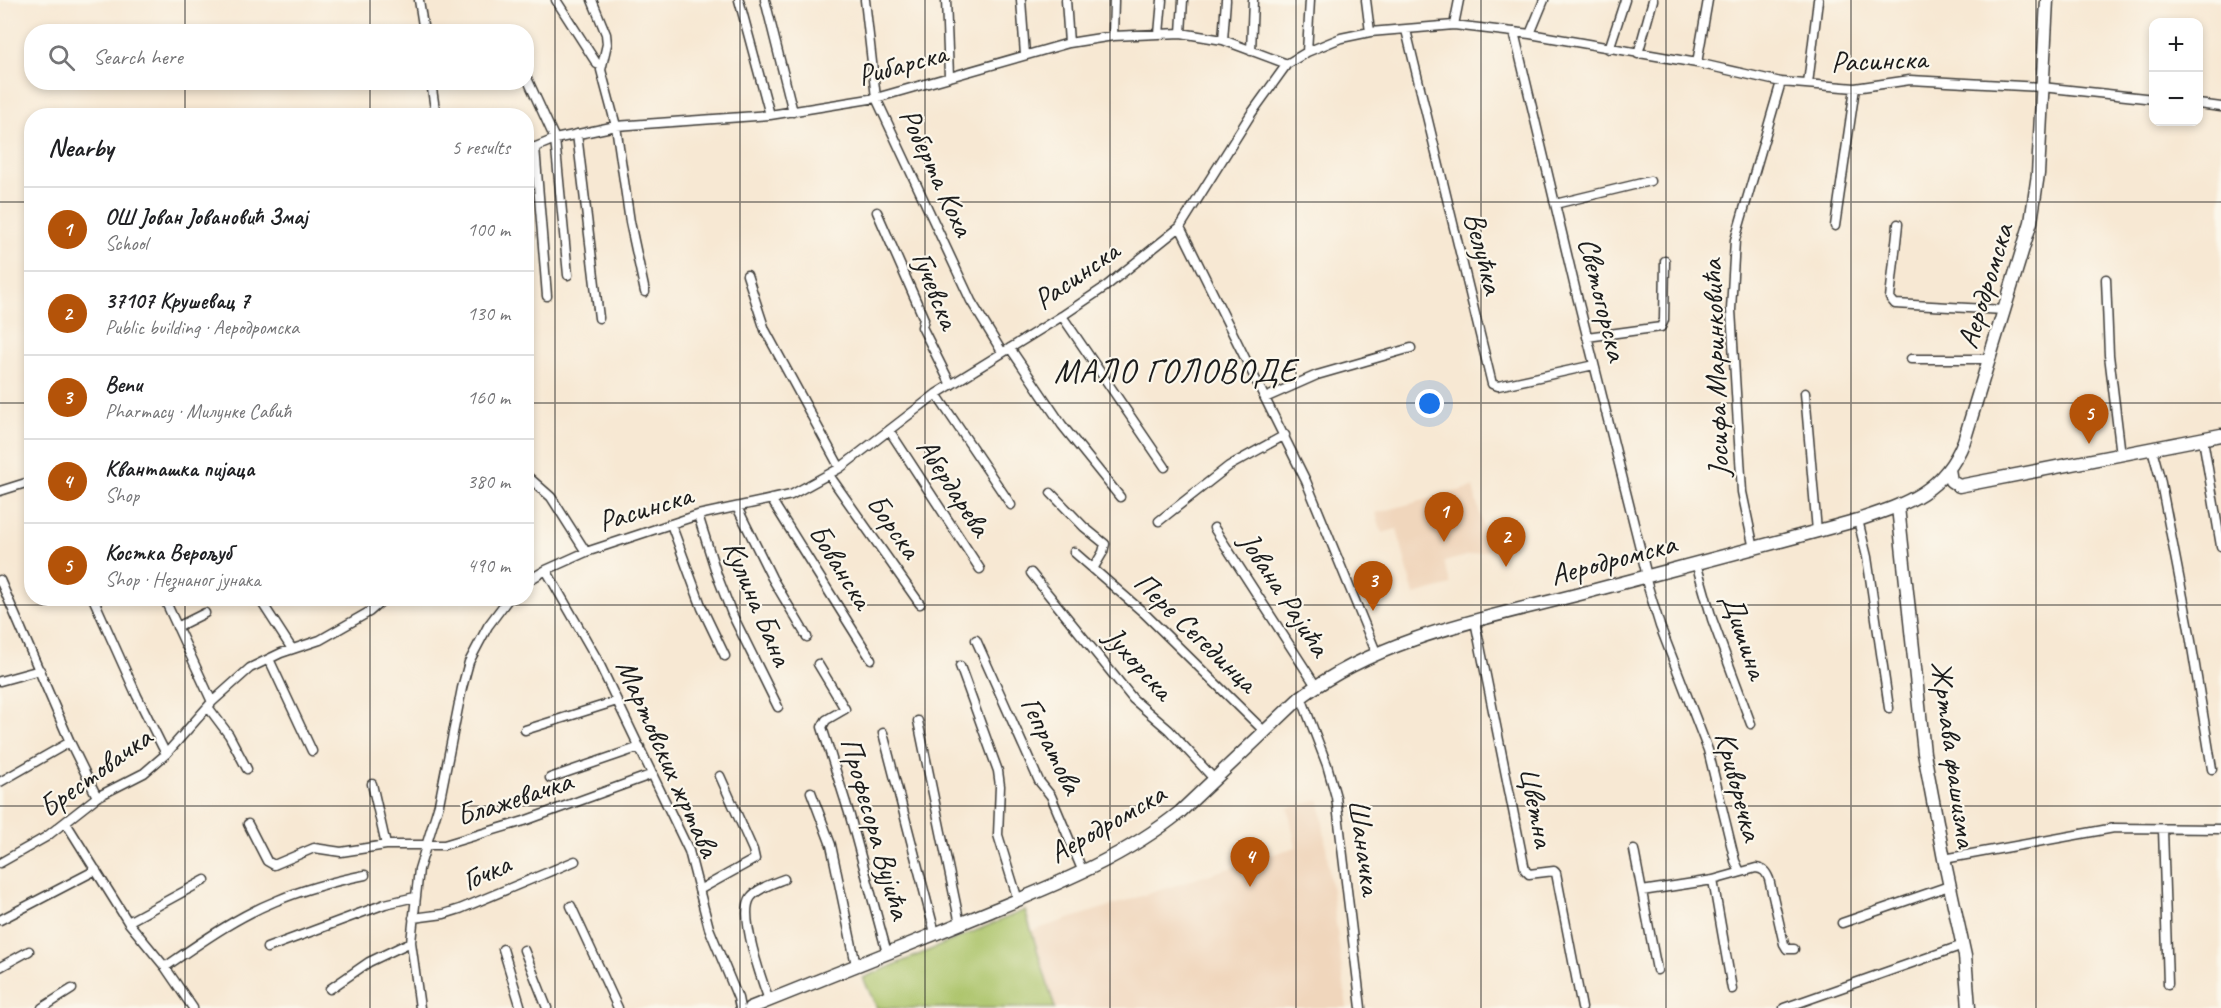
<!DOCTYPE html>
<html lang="en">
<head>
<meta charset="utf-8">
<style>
	:root { --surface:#fff; --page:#f6f6f6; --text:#202124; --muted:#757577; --line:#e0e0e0; --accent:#b45309 }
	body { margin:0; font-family:Caveat,sans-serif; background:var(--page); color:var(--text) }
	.controls { position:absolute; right:18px; top:18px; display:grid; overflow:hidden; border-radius:12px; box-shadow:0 3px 9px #0003 }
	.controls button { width:54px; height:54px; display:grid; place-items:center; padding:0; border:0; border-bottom:2px solid var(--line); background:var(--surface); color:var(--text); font:30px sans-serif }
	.you { position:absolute; left:1430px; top:404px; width:21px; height:21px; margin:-15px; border:4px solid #fff; border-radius:50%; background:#1a73e8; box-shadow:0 0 0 9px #1a73e833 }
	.badge { display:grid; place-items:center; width:39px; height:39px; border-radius:50%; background:var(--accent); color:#fff; font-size:20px; font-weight:700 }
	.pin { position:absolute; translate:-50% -50px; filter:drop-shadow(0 2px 3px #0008) }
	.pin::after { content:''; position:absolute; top:32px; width:21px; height:18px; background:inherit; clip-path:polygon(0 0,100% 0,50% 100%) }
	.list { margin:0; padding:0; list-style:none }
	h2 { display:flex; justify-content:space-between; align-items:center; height:78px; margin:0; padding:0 24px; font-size:26px }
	h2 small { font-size:20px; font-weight:400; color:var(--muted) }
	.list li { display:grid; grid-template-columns:39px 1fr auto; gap:18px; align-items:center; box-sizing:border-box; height:84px; padding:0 24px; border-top:2px solid var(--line) }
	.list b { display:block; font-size:22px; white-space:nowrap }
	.list p { margin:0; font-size:20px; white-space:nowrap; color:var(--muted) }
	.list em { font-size:20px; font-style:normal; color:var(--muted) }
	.icon { flex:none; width:33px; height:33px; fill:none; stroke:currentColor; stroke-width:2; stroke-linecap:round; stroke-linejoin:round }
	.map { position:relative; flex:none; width:2221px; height:1008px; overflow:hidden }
	.search { position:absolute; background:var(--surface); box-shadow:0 3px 9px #0003; left:24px; top:24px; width:510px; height:66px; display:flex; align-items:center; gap:15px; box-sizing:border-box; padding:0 21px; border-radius:24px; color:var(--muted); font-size:22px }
	.panel { position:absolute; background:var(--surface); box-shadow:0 3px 9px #0003; left:24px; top:108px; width:510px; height:498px; border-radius:24px }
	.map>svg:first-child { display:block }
	.built { fill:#f0d6bc }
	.green { fill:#aac368; stroke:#637042; stroke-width:1.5 }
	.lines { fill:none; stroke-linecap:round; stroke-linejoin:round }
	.street-casing { stroke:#3d3b37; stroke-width:11 }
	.secondary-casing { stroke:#3d3b37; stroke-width:15 }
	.street { stroke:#fff; stroke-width:8 }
	.secondary { stroke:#fff; stroke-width:12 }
	.grid { fill:none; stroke:#1c1c1c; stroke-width:1.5; stroke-opacity:0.55 }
	.labels { text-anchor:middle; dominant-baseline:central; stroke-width:4.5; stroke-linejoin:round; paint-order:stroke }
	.street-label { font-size:30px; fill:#1c1c1c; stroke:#fbf7ec }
	.quarter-label { font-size:33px; letter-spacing:1.5px; fill:#1c1c1c; stroke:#fbf7ec }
</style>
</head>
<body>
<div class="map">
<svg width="2221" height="1008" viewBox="0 0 2221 1008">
	<rect width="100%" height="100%" fill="#fbf7ec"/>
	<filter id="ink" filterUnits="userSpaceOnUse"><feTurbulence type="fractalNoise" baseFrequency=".0167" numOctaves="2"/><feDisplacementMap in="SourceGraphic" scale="12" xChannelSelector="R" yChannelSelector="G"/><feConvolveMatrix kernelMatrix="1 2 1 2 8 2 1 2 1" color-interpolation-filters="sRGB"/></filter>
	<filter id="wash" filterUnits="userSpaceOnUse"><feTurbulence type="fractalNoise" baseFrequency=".008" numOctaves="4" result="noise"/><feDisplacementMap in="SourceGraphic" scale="24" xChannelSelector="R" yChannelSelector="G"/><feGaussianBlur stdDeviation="1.35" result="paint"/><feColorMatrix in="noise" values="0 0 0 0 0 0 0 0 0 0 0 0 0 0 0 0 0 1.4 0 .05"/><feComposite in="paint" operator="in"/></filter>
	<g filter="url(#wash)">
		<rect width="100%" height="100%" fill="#f7e8d3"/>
		<!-- built -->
		<path class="built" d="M1473,487l16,63 -45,12 7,23 -37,10 -17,-66 -15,4 -6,-20z
			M1320,800l27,208h-292l-24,-77 265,-84 -8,-39z"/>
		<!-- green -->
		<path class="green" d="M1025,910l30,98h-178l-14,-30z"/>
	</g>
	<g filter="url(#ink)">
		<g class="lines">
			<!-- street casing -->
			<g class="street-casing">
				<path id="street" d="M419,0l5,32
					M556,0l41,64 5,2
					M592,0l14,34 1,10 -6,26 15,56 14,96 15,70
					M739,0l31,115
					M765,0l28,112
					M865,0l11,98 95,203 31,51
					M946,0l3,76
					M1021,0l4,55
					M1066,0l3,43
					M1366,0l4,32
					M1454,25l5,-25
					M1406,30l86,354 6,2 96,-21
					M1514,32l62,260 71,284
					M1181,33l2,-33
					M1159,34l3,-34
					M1530,34l14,-34
					M1113,36l1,-36
					M1223,40l3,-40
					M1609,49l16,-49
					M1251,51l2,-51
					M1307,52l3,-52
					M1638,54l15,-54
					M1697,63l11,-63
					M526,76l29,63 13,136
					M431,82l5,34
					M1808,84l10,-84
					M2198,104l23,3
					M577,134l22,184
					M535,147l12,149
					M526,151l29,-12 61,-13 154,-11 106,-17 193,-55 44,-7 68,-3 42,7 64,24
					M1555,204l95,-23
					M877,212l47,107 -2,8 29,58
					M1898,224l-8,74 5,6 109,6
					M1835,226l20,-138
					M1180,227l126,254 70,171
					M747,275l18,55 75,138
					M2106,279l3,76 12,100
					M1062,316l103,151
					M1587,337l74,-10 3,-7 1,-59
					M1010,348l52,77 58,72
					M1911,359h78
					M1805,393l12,138
					M936,394l75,111
					M1265,398l52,-23 94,-27
					M889,430l91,139
					M2203,439l18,107
					M2152,449l8,29 28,145 24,146
					M526,475l25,22 35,55
					M829,475l91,129
					M0,491l32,-10
					M1051,493l33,34 21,17 -2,8 -10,17
					M771,499l100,160
					M737,507l35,71 35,59
					M698,515l19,60 15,39 46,93
					M1858,520l9,37 22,151
					M1159,521l70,-55 56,-31
					M671,524l31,84 23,48
					M1214,528l102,158
					M1754,549l-12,-57 -11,-182 4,-70 46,-158
					M1074,552l70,61 120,118
					M1696,563l16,56 39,105
					M546,570l51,89 92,192 20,77 29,70 2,10
					M1031,573l102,126 36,31 46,50
					M1645,577l15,49 48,124 27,111 5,11
					M0,580l70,162 27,55
					M526,582l20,-12 40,-18 85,-28 27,-9 93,-20 49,-27 96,-74 126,-78 43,-29 75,-60 71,-113 36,-50 20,-12 34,-14 29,-6 84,-7 76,9 167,29 84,19 74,6 55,-8 132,7 112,12
					M93,598l44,98 29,58
					M164,598l48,104
					M259,598l33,51
					M1475,621l50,249 4,4 25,-3 2,2 26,135
					M177,627l28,-14
					M976,640l63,141 12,15 32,76
					M269,659l43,92
					M818,664l27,45 -19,11 -4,7 28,89 37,137
					M960,666l38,105 2,15 -2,49 20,65
					M0,681l40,-11
					M1301,697l26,68 9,32 25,211
					M208,707l21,28 18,34
					M918,721l42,203
					M525,730l92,-29
					M883,733l52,200
					M550,778l90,-31
					M0,782l70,-40
					M372,784l14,61
					M811,792l20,53 25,120
					M66,823l62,99 37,45 28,41
					M248,824l19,37 7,4 40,-17 27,4 45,-7h58l80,-24 129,-47
					M2163,829l5,155
					M1634,850l23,120
					M1944,859l170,-31 107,1
					M0,863l46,-26 51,-40 47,-24 22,-19 46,-52 38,-34 31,-15 39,-13 49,-28 16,-14
					M1713,880l19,109
					M699,890l56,-31 -2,-9 -33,-74
					M1642,891l71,-11 43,-12c8,1 10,4 13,11l15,65 3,5h7
					M571,906l47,102
					M413,918l31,-4 16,-5 115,-48
					M0,920l96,-50
					M128,922l77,-42
					M1842,923l107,-37
					M267,948l118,-44 30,-7
					M503,949l18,59
					M524,950l23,58
					M0,967l29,-16
					M165,967c35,-24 71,-50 111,-66 28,-12 59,-20 89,-26
					M330,989l39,-27 42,-20
					M769,1000c-7,-19 -31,-86 -18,-103 7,-9 23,-14 33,-18
					M42,1008l30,-19
					M420,1008l-9,-66 8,-73 20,-65 23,-116 7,-26 19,-36 21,-28
					M1784,1008l179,-63"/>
			</g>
			<!-- secondary casing -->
			<g class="secondary-casing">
				<path id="secondary" d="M1949,469l2,12 8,5 262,-51
					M1898,507l26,246 20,106 21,97 4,52
					M750,1008c80,-32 161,-64 241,-97 66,-27 134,-54 189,-99l121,-115c79,-59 181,-78 275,-102 94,-25 188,-49 282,-75 48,-16 86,-28 106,-79l67,-219 7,-48 9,-174"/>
			</g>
			<!-- street -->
			<use href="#street" class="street"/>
			<!-- secondary -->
			<use href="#secondary" class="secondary"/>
		</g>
	</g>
	<!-- grid -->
	<path class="grid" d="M185,0v32M370,0v32M555,0v1008M740,0v1008M925,0v1008M1110,0v1008M1296,0v1008M1481,0v1008M1666,0v1008M1851,0v1008M2036,0v1008M185,82v34M370,82v34M0,202h32M526,202h1695M0,403h32M526,403h1695M185,598v410M370,598v410M0,605h2221M0,806h2221"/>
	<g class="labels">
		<!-- street labels -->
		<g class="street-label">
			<text transform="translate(1879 60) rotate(-2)">Расинска</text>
			<text transform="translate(902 64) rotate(-15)">Рибарска</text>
			<text transform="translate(937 172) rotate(65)">Роберта Коха</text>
			<text transform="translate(1484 253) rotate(76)">Велућка</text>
			<text transform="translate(1076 275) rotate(-35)">Расинска</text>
			<text transform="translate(1985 286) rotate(-73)">Аеродромска</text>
			<text transform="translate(936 290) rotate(68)">Гучевска</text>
			<text transform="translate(1603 299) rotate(76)">Светогорска</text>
			<text transform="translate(1715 368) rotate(-92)">Јосифа Маринковића</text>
			<text transform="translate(954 487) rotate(57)">Абердарева</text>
			<text transform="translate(645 508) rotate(-17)">Расинска</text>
			<text transform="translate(894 526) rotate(55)">Борска</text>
			<text transform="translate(1613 559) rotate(-15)">Аеродромска</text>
			<text transform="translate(841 566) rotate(58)">Бованска</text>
			<text transform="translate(1285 594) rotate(57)">Јована Рајића</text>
			<text transform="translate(758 603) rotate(67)">Кулина Бана</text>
			<text transform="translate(1196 632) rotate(44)">Пере Сегединца</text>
			<text transform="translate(1745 636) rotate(71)">Дишина</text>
			<text transform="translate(1139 663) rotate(48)">Јухорска</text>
			<text transform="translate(1052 745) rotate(64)">Гепратова</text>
			<text transform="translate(1954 754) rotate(82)">Жртава фашизма</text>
			<text transform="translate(668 758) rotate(66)">Мартовских жртава</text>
			<text transform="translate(95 772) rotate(-36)">Брестовачка</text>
			<text transform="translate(1739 786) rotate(75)">Криворечка</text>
			<text transform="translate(514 798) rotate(-18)">Блажевачка</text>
			<text transform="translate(1537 807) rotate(79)">Цветна</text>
			<text transform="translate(1107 823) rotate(-30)">Аеродромска</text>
			<text transform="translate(876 828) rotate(74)">Професора Вујића</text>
			<text transform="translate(1365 847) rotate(82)">Шаначка</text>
			<text transform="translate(486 872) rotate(-24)">Гочка</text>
		</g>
		<!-- quarter labels -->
		<g class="quarter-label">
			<text x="1176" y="371">МАЛО ГОЛОВОДЕ</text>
		</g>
	</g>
</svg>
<div class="controls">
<button>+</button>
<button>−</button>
</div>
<div class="you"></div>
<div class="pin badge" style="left:1444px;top:542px">1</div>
<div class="pin badge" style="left:1506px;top:567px">2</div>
<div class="pin badge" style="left:1373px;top:611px">3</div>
<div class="pin badge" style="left:1250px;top:887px">4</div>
<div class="pin badge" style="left:2089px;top:444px">5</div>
<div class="search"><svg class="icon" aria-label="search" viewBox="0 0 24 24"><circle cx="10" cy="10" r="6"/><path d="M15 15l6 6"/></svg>Search here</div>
<section class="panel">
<h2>Nearby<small>5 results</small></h2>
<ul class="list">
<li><span class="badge">1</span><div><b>ОШ Јован Јовановић Змај</b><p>School</p></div><em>100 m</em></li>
<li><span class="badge">2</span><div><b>37107 Крушевац 7</b><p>Public building · Аеродромска</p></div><em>130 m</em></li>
<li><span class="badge">3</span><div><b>Benu</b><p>Pharmacy · Милунке Савић</p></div><em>160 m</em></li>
<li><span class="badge">4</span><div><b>Кванташка пијаца</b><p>Shop</p></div><em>380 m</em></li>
<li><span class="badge">5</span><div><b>Костка Верољуб</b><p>Shop · Незнаног јунака</p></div><em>490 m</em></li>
</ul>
</section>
</div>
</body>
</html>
